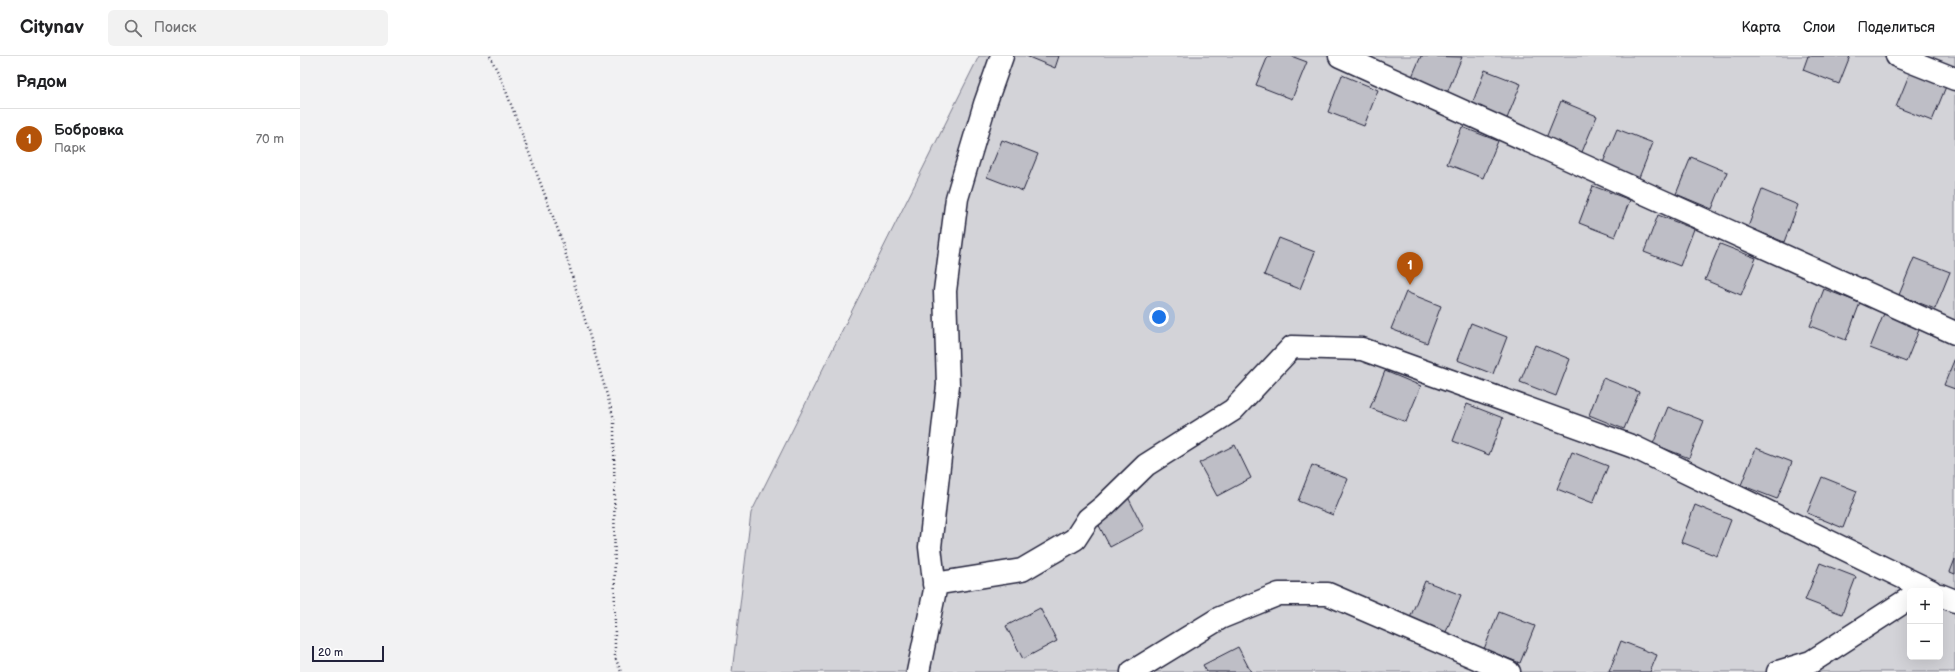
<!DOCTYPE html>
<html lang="ru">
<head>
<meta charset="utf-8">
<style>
	:root { --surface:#fff; --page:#f2f2f2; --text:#202124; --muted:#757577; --line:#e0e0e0; --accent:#b45309 }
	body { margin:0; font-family:"Balsamiq Sans",sans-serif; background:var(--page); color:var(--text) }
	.controls { position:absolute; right:12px; bottom:12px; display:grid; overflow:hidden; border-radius:6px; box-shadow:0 4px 16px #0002 }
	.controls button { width:36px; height:36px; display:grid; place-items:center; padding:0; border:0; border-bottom:1px solid var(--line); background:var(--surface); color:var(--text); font:20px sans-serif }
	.scale { position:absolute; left:12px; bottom:10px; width:72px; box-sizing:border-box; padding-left:4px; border:2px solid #22223b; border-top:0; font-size:11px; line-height:14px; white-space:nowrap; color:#22223b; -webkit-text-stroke:3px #fff; paint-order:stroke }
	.you { position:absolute; left:859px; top:261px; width:14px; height:14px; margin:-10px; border:3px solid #fff; border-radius:50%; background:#1a73e8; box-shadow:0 0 0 6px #1a73e833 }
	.badge { display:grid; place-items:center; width:26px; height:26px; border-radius:50%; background:var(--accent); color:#fff; font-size:13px; font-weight:700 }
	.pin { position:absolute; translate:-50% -33px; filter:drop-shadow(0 1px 2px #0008) }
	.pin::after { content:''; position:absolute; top:21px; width:14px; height:12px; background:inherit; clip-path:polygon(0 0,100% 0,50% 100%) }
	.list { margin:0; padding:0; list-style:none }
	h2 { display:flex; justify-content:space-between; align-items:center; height:52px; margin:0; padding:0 16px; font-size:17px }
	h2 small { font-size:13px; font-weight:400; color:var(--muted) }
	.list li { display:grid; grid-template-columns:26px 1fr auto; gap:12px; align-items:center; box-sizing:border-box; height:60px; padding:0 16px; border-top:1px solid var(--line) }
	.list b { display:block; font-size:15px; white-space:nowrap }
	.list p { margin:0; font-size:13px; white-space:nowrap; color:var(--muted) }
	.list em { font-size:13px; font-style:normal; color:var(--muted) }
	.icon { flex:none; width:22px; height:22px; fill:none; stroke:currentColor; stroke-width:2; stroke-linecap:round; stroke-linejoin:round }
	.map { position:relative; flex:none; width:1655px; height:616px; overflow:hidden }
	header { display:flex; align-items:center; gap:24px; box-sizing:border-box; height:56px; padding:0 20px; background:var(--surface); border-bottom:1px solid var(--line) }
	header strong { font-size:19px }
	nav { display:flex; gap:22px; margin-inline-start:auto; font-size:14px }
	.search { width:280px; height:36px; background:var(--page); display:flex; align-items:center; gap:10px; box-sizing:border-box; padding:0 14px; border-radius:6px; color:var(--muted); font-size:15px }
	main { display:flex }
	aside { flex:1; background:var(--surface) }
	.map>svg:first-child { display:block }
	.green { fill:#d3d3d8; stroke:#7a7a8a; fill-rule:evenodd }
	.building { fill:#bebec6; stroke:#22223b }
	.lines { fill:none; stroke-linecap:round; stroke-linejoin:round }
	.minor-casing { stroke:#22223b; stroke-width:25 }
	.path { stroke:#22223b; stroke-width:2.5; stroke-dasharray:1 3; stroke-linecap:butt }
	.minor { stroke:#fff; stroke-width:22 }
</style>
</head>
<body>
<header>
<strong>Citynav</strong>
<div class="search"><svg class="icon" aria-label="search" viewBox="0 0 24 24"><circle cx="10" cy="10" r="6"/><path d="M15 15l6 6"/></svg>Поиск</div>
<nav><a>Карта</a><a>Слои</a><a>Поделиться</a></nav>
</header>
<main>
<aside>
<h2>Рядом<small></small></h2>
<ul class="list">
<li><span class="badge">1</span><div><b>Бобровка</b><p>Парк</p></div><em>70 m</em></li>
</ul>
</aside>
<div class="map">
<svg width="1655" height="616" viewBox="0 0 1655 616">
	<rect width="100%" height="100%" fill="#f2f2f3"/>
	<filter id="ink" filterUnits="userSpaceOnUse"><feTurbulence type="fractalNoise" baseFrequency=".025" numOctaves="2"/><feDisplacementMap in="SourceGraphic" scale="8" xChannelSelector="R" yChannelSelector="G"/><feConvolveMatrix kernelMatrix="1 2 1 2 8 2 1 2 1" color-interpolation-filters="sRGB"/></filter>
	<g filter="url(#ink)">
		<!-- green -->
		<path class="green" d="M679,0h976v616h-1223l19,-159zM1610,535h30v66h-30z"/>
		<!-- building -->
		<path class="building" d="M726,0h33l-4,12z
			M968,0h23l16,6 -15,37 -36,-14z
			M1121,0l41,1 -15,36 -36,-14z
			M1508,0h42l-11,28 -36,-14z
			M1185,14l36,14 -15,37 -35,-14z
			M1611,14l36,14 -15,37 -36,-14z
			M1042,19l36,15 -14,36 -36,-14z
			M1261,45l36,15 -15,36 -36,-14z
			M1162,71l36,14 -15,37 -36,-14z
			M1317,73l36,14 -15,37 -36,-15z
			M702,84l36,14 -15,37 -36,-14z
			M1391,101l36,15 -15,37 -36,-15z
			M1293,130l37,14 -15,37 -36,-14z
			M1462,134l36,15 -14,37 -36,-15z
			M1358,159l36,14 -14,37 -36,-14z
			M979,182l36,14 -15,37 -36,-14z
			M1420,188l36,14 -15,37 -36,-15z
			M1614,202l36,14 -15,37 -36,-14z
			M1524,233l36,14 -14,37 -36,-14z
			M1106,236l35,14 -14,37 -36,-14z
			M1585,255l36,14 -15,37 -36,-14z
			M1171,267l36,14 -14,37 -36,-14z
			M1235,289l35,14 -14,37 -36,-14z
			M1655,302v31l-11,-4z
			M1085,315l36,15 -15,36 -36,-14z
			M1303,322l36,14 -15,37 -35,-14z
			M1167,348l36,14 -14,37 -36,-14z
			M1368,351l36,14 -15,37 -36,-14z
			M935,389l16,33 -34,18 -18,-33z
			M1456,392l36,14 -15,37 -36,-14z
			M1272,396l36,14 -15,37 -36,-14z
			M1012,409l36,14 -15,36 -35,-14z
			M1522,421l35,14 -14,37 -36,-15z
			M828,441l16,32 -34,18 -17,-33z
			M1395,449l36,15 -14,36 -36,-14z
			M1655,503v15l-5,-2z
			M1520,507l36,14 -14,37 -37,-14z
			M1125,525l36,14 -15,37 -36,-14z
			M740,552l17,33 -34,18 -17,-33z
			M1199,556l36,14 -15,37 -36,-14z
			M1321,585l36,14 -7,17h-41z
			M938,591l13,25h-44l-4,-7z"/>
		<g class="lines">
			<!-- minor casing -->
			<g class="minor-casing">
				<path id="minor" d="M1040,0l615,277
					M1597,0l58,23
					M634,528l88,-14 53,-31 13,-20 16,-13 42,-41 87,-55 59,-63 70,2 272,98 297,144
					M1640,539l15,6
					M618,616l17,-82 -5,-43 18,-162 -3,-94 12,-93 28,-94 17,-48
					M832,616l88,-54 59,-24h49l181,78
					M1478,616l33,-10 99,-64"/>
			</g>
			<!-- path -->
			<path class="path" d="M190,0l13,27 58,155 53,181 1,238 6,15"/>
			<!-- minor -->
			<use href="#minor" class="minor"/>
		</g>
	</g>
</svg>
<div class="controls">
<button>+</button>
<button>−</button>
</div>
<div class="scale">20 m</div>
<div class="you"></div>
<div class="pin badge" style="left:1110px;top:229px">1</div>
</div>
</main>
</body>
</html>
